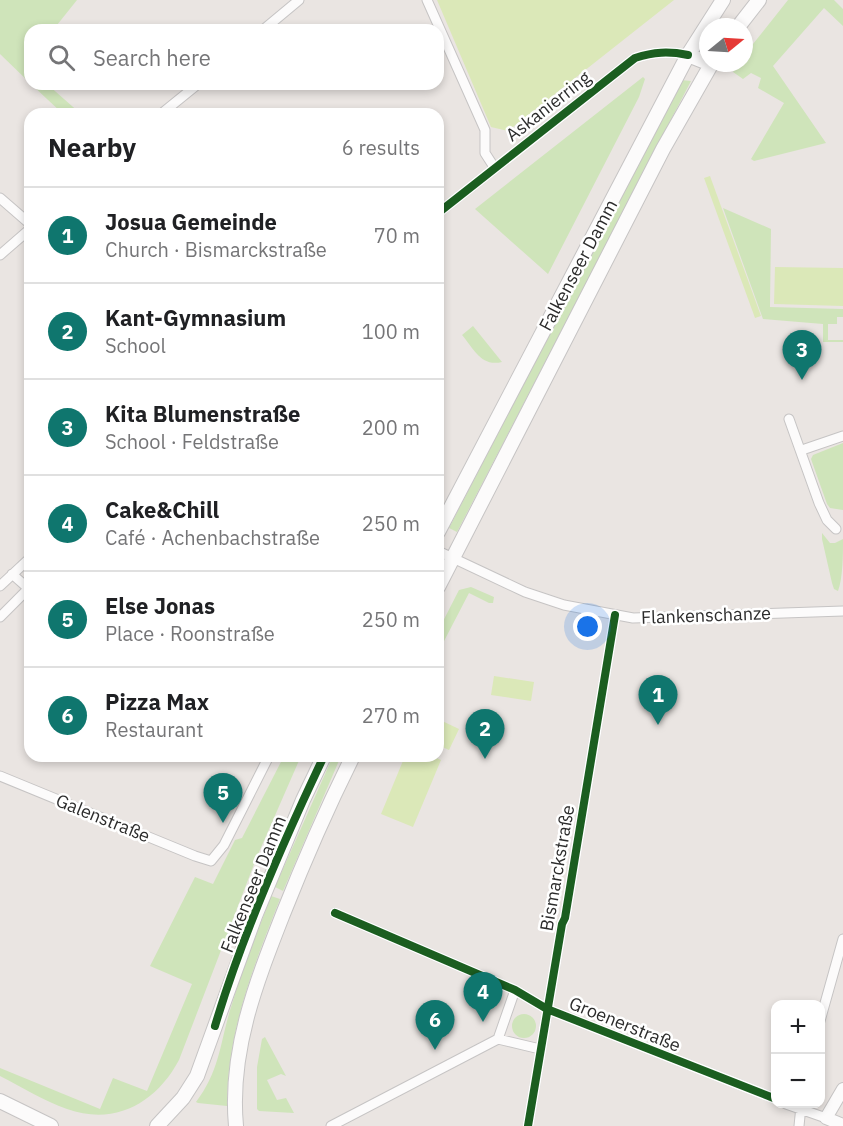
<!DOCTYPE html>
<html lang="en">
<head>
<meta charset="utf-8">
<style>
	:root { --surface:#fff; --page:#f6f6f6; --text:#202124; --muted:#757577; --line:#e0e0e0; --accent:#0f766e }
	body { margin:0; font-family:"IBM Plex Sans",sans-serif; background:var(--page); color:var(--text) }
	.controls { position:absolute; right:18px; bottom:18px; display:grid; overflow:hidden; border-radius:12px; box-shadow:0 3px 9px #0003 }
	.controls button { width:54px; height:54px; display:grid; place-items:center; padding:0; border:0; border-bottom:2px solid var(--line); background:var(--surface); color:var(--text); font:30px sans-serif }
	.compass { position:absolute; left:699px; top:18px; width:54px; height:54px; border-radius:50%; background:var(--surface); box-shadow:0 3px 9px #0003; rotate:72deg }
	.you { position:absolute; left:588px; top:627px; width:21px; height:21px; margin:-15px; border:4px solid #fff; border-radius:50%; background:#1a73e8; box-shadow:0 0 0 9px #1a73e833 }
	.badge { display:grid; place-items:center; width:39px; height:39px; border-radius:50%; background:var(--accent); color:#fff; font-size:20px; font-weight:700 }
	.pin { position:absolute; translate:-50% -50px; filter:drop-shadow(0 2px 3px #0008) }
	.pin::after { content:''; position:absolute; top:32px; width:21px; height:18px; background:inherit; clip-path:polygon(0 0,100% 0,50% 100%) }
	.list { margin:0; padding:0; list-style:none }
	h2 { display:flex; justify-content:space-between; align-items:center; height:78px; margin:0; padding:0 24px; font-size:26px }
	h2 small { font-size:20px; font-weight:400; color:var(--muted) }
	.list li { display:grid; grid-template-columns:39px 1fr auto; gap:18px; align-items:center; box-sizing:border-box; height:96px; padding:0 24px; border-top:2px solid var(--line) }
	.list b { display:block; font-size:22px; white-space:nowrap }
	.list p { margin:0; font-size:20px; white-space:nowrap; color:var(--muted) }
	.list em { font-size:20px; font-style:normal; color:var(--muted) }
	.icon { flex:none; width:33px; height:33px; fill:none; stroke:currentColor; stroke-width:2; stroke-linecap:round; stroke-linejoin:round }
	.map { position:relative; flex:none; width:843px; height:1126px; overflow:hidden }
	.search { position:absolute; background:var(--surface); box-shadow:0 3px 9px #0003; left:24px; top:24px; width:420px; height:66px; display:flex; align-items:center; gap:15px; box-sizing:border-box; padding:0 21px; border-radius:18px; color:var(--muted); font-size:22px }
	.panel { position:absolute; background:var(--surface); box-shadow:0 3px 9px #0003; left:24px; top:108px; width:420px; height:654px; border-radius:18px }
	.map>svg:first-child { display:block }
	.green { fill:#cfe4ba }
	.pitch { fill:#dbe8b8 }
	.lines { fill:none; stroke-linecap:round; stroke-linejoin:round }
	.minor-casing { stroke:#c6c4c4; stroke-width:11 }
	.tertiary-casing { stroke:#c6c4c4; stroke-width:14 }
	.secondary-casing { stroke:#c6c4c4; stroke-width:16 }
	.minor { stroke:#fcfbfb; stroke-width:9 }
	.tertiary { stroke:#fcfbfb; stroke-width:12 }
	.secondary { stroke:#fcfbfb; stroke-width:14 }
	.cycleway-casing { stroke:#fff; stroke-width:11 }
	.cycleway { stroke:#1b5e20; stroke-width:8 }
	.labels { text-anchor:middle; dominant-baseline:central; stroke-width:5; stroke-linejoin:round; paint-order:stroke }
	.street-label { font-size:18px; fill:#2c2c2c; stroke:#fff }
</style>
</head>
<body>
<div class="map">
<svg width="843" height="1126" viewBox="0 0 843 1126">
	<rect width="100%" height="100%" fill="#eae5e2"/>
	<!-- green -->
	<path class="green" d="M0,0h77l-24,30h-23v30l-4,5 4,4v14l-30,-29z
		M788,0h46l9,9v17l-19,-18 -51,58 53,77 -72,18 -3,-2 33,-56 -26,-15 3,-10 -10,-5 -8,6 -10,-7 6,-9h5v-8l5,-6z
		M643,77l2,2 -6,18 -91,177 -73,-65z
		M681,80l10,1 -234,451 -8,-4z
		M31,84h16l34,30h-18z
		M723,208l48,21 -1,78 73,2v8h-6v7h-9v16h15v2h-20v-18l-60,-5z
		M473,326l29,36c-21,5 -28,-13 -40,-27z
		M843,443v67l-13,-2 -3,-4 -16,-45 2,-4z
		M822,533l8,10h5l8,-4c0,15 0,39 -5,52l-4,-2 -2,-6 -10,-44z
		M471,587l23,10 -1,6h-4l-20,-10 -27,52 -4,3v-17l21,-41z
		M284,756h17l-45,103 -77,201c-23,43 -64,66 -112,49 -23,-8 -45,-22 -67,-33v-8l100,41 13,-31 34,13 45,-107 -42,-18 45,-89 18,7 22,-44 7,-2z
		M333,756h8l-58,135 -8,-4z
		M271,896l9,3c-27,68 -53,134 -53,207l-29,-3 -2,-1c25,-33 24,-62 36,-98 11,-37 26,-72 39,-108z
		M512 1026a12 12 0 1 1 24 0a12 12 0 1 1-24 0Z
		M265,1037l21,39 -5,-2 -14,6 10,20 9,-2 8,15 -35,-2 -2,-2v-42l5,-28z"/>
	<!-- pitch -->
	<path class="pitch" d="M437,0h237l-166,131 -17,-4z
		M710,176l51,140 -6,2 -51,-140z
		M775,267l68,1v38l-69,-2z
		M494,676l40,6 -3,19 -40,-6z
		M438,719l21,10 -10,21 -11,-5z
		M405,756h27l9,4 -28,67 -32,-13z"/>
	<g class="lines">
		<!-- minor casing -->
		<g class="minor-casing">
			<path id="minor" d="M427,0l58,130v23l9,14
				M263,30l36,-30
				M161,114l37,-30
				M0,198l30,26
				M438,213l197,-155c19,-6 33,-7 53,-3
				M0,255l30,-26
				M789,419l30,84 8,17 9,9
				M802,450l41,-14
				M438,551l87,41 39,13 69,13 210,-7
				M12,574l18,16
				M0,586l30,-28
				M0,617l30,-30
				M0,776l195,80 16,5 13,-16 45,-89
				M335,913l180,77 32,19 229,90
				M820,1021l23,-82
				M498,1039l17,-49
				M786,1104l40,14
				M331,1126l167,-87 42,10
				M528,1126l34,-202 3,-6 50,-303
				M799,1126l2,-20"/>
		</g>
		<!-- tertiary casing -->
		<g class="tertiary-casing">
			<path id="tertiary" d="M843,1089l-17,29 17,7"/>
		</g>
		<!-- secondary casing -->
		<g class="secondary-casing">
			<path id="secondary" d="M738,27l21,-27
				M688,55l20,8
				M438,532l250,-477 35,-55
				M438,587l225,-438 49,-86
				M0,1101l51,25
				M157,1126l26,-28 14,-22 58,-160 48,-116 21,-44
				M236,1126c-7,-75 20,-143 47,-212 21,-53 44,-106 70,-158"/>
		</g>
		<!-- minor -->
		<use href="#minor" class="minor"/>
		<!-- tertiary -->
		<use href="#tertiary" class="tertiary"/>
		<!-- secondary -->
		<use href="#secondary" class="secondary"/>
		<!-- cycleway casing -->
		<g class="cycleway-casing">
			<path id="cycleway" d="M438,213l197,-155c19,-6 33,-7 53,-3
				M335,913l180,77 32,19 229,90
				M215,1026c27,-91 68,-184 109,-270
				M528,1126l34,-202 3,-6 50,-303"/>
		</g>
		<!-- cycleway -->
		<use href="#cycleway" class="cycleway"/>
	</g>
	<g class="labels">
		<!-- street labels -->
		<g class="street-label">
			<text transform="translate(548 106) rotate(-38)">Askanierring</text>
			<text transform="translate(578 265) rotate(-62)">Falkenseer Damm</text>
			<text transform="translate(706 615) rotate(-2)">Flankenschanze</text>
			<text transform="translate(103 818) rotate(22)">Galenstraße</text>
			<text transform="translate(557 868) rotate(-80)">Bismarckstraße</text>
			<text transform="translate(253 884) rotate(-68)">Falkenseer Damm</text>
			<text transform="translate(625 1024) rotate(22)">Groenerstraße</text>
		</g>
	</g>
</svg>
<div class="controls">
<button>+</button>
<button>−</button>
</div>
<svg class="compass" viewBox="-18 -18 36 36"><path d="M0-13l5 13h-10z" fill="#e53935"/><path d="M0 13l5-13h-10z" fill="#757577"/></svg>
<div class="you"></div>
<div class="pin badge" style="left:658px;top:725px">1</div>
<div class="pin badge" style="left:485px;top:759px">2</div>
<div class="pin badge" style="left:802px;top:380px">3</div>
<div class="pin badge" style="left:483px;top:1022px">4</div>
<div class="pin badge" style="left:223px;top:823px">5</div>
<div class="pin badge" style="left:435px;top:1050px">6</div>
<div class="search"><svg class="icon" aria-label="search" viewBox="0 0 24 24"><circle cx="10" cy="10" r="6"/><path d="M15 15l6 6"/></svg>Search here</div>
<section class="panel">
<h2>Nearby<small>6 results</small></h2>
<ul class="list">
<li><span class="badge">1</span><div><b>Josua Gemeinde</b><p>Church · Bismarckstraße</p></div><em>70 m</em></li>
<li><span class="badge">2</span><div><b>Kant-Gymnasium</b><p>School</p></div><em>100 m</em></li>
<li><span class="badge">3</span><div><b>Kita Blumenstraße</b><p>School · Feldstraße</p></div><em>200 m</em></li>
<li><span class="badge">4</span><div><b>Cake&amp;Chill</b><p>Café · Achenbachstraße</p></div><em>250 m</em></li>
<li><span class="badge">5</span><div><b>Else Jonas</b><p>Place · Roonstraße</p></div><em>250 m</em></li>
<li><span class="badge">6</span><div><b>Pizza Max</b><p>Restaurant</p></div><em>270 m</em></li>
</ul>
</section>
</div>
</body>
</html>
